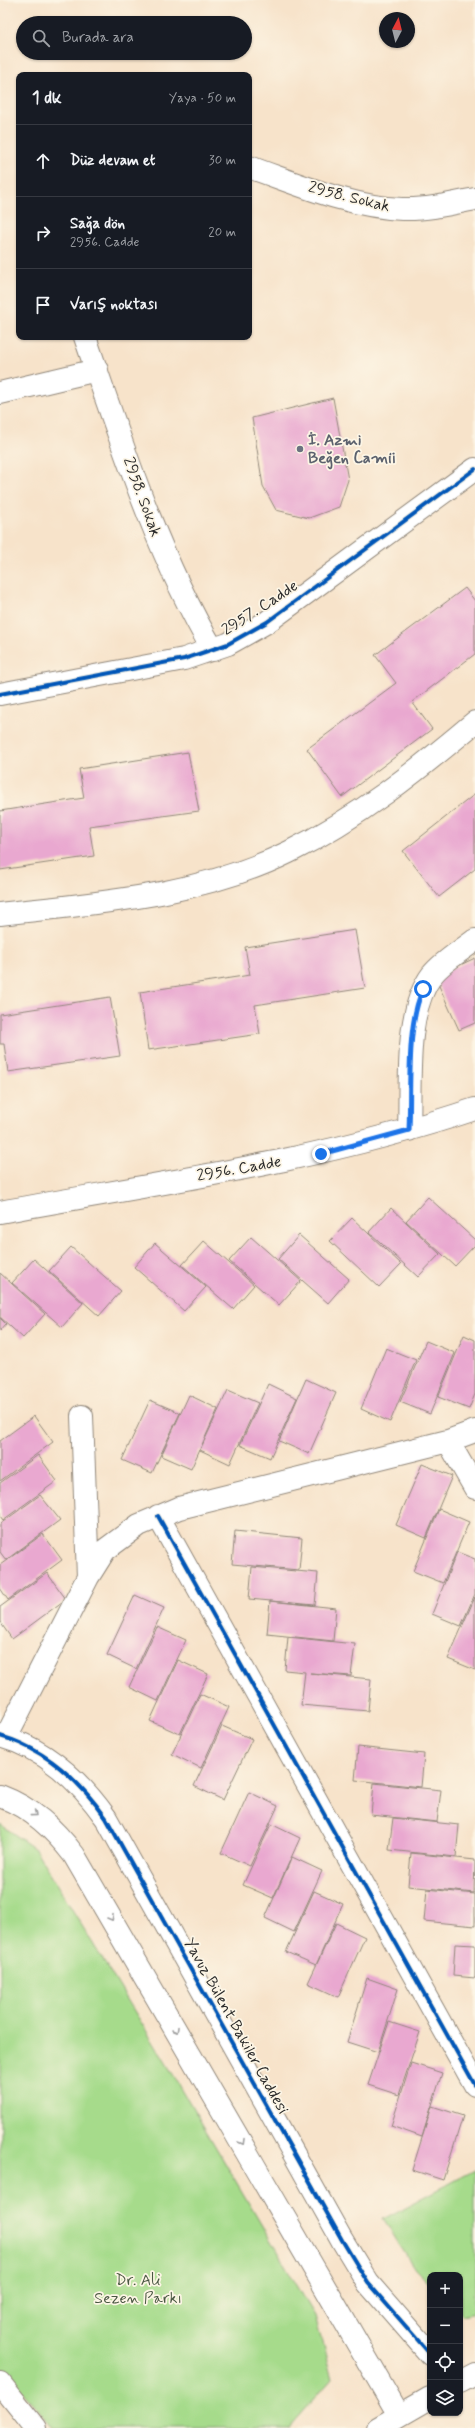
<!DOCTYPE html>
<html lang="tr">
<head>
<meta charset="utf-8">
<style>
	:root { --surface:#171b24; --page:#242831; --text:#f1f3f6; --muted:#9ea1a6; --line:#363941 }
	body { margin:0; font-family:Mynerve,sans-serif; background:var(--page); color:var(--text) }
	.controls { position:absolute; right:12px; bottom:12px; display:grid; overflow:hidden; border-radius:8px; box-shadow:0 1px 3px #0004 }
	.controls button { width:36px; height:36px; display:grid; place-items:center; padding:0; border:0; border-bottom:1px solid var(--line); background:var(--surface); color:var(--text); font:20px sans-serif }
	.compass { position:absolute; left:379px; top:12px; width:36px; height:36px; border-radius:50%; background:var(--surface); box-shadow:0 1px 3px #0004; rotate:7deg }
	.stop { position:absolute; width:12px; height:12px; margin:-9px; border:3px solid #1a73e8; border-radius:50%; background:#fff }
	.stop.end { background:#1a73e8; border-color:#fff; box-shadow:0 1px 4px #0008 }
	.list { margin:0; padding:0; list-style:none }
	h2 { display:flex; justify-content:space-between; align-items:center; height:52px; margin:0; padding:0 16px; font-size:17px }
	h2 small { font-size:13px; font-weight:400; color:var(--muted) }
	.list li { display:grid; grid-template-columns:26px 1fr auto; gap:12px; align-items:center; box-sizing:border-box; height:72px; padding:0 16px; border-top:1px solid var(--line) }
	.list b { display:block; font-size:15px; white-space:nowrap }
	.list p { margin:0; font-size:13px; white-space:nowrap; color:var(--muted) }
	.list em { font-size:13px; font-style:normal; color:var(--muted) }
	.icon { flex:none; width:22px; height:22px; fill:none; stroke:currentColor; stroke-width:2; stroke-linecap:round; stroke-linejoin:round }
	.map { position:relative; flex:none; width:475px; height:2428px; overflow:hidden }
	.search { position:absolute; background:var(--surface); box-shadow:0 1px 3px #0004; left:16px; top:16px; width:236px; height:44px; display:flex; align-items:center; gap:10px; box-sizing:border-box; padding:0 14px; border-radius:22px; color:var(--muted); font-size:15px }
	.panel { position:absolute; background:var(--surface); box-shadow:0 1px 3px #0004; left:16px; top:72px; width:236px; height:268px; border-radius:8px }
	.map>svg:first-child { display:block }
	.green { fill:#a6db8b; stroke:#68835b }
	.building { fill:#e9a8d0 }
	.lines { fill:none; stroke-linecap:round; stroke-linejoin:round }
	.minor-casing { stroke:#91877a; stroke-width:24 }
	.major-casing { stroke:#91877a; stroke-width:24 }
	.minor { stroke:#fff; stroke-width:22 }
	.major { stroke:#fff; stroke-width:22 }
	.cycleway-casing { stroke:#fcf5e5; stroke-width:6 }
	.cycleway { stroke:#0057b8; stroke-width:4 }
	.oneway { stroke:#a0a0a0 }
	.route { stroke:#1a73e8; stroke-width:5 }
	.worship-dot { fill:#6b7280; stroke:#fcf5e5; stroke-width:1.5 }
	.labels { text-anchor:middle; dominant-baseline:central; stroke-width:3.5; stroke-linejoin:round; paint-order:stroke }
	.street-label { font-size:16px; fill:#2b2b2b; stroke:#fcf5e5 }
	.worship-label { font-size:16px; font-weight:bold; fill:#5b616d; stroke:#fcf5e5; text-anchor:start }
	.park-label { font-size:16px; fill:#4a5743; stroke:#fcf5e5 }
</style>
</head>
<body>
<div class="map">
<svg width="475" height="2428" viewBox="0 0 475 2428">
	<rect width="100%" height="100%" fill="#fcf5e5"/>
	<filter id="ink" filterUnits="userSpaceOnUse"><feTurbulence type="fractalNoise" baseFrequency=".025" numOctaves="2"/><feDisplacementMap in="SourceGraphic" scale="8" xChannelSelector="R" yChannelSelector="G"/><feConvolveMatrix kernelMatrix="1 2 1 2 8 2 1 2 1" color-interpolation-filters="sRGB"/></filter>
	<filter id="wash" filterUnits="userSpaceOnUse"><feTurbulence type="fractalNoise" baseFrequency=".012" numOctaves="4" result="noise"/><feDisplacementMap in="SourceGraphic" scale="16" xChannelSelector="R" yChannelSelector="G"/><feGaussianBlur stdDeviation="0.9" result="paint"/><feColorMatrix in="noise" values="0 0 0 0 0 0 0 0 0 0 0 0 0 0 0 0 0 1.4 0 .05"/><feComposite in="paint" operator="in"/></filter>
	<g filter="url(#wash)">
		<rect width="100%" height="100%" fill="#f7e3ca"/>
		<!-- green -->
		<path class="green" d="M0,1824l35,25 139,227 141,240 17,63 -43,49h-235l-54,-62z
			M475,2170v142l-13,3 -2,-2v-38h-30v9l-15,-15 -32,-50z"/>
		<g id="blocks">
			<!-- building -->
			<path class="building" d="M333,398l15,82 -9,27 -30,11 -33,-8 -13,-24 -11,-68z
				M465,588l10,13v53l-63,48 20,27 -90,68 -35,-48 89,-66 -21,-28z
				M188,752l11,59 -110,15 5,30 -94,14v-59l84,-13 -5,-29z
				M475,794v75l-36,28 -36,-46z
				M355,930l10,58 -110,17 5,29 -112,16 -8,-58 110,-17 -5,-28z
				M475,958v65l-16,7 -24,-53z
				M110,997l10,59 -112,16 -4,-28h-4v-30z
				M428,1197l47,43v5l-20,21 -49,-45z
				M391,1208l49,46 -22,23 -49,-45z
				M352,1218l49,46 -22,23 -49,-46z
				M299,1235l50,44 -21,24 -50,-44z
				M251,1237l50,44 -22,24 -50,-44z
				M204,1241l50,44 -21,24 -51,-44z
				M155,1243l51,44 -22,24 -50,-44z
				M71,1247l50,44 -22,25 -50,-45z
				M34,1259l49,44 -21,24 -50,-44z
				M0,1273l45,41 -22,24 -23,-21z
				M0,1318l6,6 -6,7z
				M464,1335l11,5v54l-6,15 -31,-12z
				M426,1341l29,12 -25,61 -30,-12z
				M386,1348l30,12 -26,62 -29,-13z
				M306,1379l30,14 -27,61 -30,-13z
				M268,1384l29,14 -27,60 -30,-13z
				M228,1390l30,13 -28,61 -30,-14z
				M189,1395l29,14 -27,60 -30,-13z
				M150,1400l30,13 -28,60 -30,-13z
				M34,1416l19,26 -53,39v-40z
				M38,1455l19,26 -54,39 -3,-4v-33z
				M422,1464l30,12 -26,62 -30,-13z
				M40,1495l20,25 -54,40 -6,-8v-28z
				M439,1509l30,13 -26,61 -30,-12z
				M235,1531l67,7 -3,32 -67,-6z
				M43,1534l19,26 -54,40 -8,-12v-23z
				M457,1552l18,7v35l-14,32 -29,-12z
				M252,1567l66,6 -3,32 -66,-6z
				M47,1573l19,26 -54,40 -12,-17v-15z
				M135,1595l29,13 -28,61 -29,-14z
				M475,1597v73l-27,-11z
				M270,1601l66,7 -3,33 -66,-7z
				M157,1627l29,13 -28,61 -29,-14z
				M288,1637l67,7 -4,32 -41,-3 61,6 -3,32 -67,-6 4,-33 -20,-2z
				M178,1660l30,14 -28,60 -30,-13z
				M200,1694l29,13 -28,61 -29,-14z
				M222,1726l30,13 -29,61 -29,-14z
				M358,1747l66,7 -3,33 -66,-7z
				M374,1783l67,7 -4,32 -66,-7z
				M249,1792l29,14 -28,60 -29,-13z
				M393,1818l66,7 -3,32 -67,-7z
				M271,1824l29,14 -27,60 -30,-13z
				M411,1853l64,7 -1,33 -66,-7z
				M292,1857l30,14 -28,61 -29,-14z
				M427,1889l48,5v32l-51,-5z
				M314,1891l29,13 -27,61 -30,-13z
				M336,1923l29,14 -27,60 -30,-14z
				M455,1944l20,1v33l-22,-2z
				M367,1978l31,11 -20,63 -31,-10z
				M389,2022l31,10 -21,63 -31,-10z
				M411,2063l31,10 -20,64 -31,-11z
				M432,2106l31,10 -20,64 -31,-10z"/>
		</g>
	</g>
	<g filter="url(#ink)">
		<use href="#blocks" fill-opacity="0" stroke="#91877a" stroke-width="1"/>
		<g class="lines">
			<!-- minor casing -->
			<g class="minor-casing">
				<path id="minor" d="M249,167c49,17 101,40 153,42 24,1 49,-5 73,-10
					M85,337c37,107 71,215 128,313
					M0,393l97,-23
					M0,694l184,-35 44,-15 39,-22 208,-153
					M0,914c97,-11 200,-18 289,-62 69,-34 128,-81 186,-130
					M409,1130c2,-46 -5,-118 23,-155 11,-14 29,-24 43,-35
					M0,1212c159,-29 321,-51 475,-103
					M82,1416l6,161
					M448,1441l27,47
					M158,1516l317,569
					M0,1736c46,13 79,44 106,82l236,422 26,43 62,71
					M6,1737l82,-160 17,-27 34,-25 40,-17 269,-67 27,-10
					M0,1796c32,12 54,33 74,59l325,560
					M0,2383l36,45"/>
			</g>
			<!-- major casing -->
			<g class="major-casing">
				<path id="major" d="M460,2382l15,-8
					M378,2428l52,-30"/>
			</g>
			<!-- minor -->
			<use href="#minor" class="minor"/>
			<!-- major -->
			<use href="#major" class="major"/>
			<!-- cycleway casing -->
			<g class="cycleway-casing">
				<path id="cycleway" d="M0,694l184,-35 44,-15 39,-22 208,-153
					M158,1516l317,569
					M0,1736c46,13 79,44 106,82l236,422 26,43 62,71"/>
			</g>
			<!-- cycleway -->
			<use href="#cycleway" class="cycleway"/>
		</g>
		<!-- one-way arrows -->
		<defs><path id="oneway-chevron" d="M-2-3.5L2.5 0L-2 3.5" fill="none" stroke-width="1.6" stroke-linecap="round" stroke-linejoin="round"/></defs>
		<g class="oneway">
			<use href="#oneway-chevron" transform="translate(34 1814) rotate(37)"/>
			<use href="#oneway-chevron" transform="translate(111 1918) rotate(60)"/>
			<use href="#oneway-chevron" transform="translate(176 2030) rotate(60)"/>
			<use href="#oneway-chevron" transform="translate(242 2142) rotate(60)"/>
		</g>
	</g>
	<g class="lines" filter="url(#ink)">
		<!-- route -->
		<path class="route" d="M321,1154l88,-24c2,-42 -3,-104 14,-141"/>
	</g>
	<!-- markers -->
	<circle class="worship-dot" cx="300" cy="449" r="4"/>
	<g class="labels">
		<!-- street labels -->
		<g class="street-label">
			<text transform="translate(349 197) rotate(14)">2958. Sokak</text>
			<text transform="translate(142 497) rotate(70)">2958. Sokak</text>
			<text transform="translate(260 608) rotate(-33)">2957. Cadde</text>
			<text transform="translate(239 1169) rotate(-10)">2956. Cadde</text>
			<text transform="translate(236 2026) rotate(61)">Yavuz Bülent Bakiler Caddesi</text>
		</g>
		<!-- worship labels -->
		<g class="worship-label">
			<text x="308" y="440">İ. Azmi<tspan x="308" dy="18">Beğen Camii</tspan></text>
		</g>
		<!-- park labels -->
		<g class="park-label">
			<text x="138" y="2280">Dr. Ali<tspan x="138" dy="18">Sezen Parkı</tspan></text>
		</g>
	</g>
</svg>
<div class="controls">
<button>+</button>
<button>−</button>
<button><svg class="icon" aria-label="locate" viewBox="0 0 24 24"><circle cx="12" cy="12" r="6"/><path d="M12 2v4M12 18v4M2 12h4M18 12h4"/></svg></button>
<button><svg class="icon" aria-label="layers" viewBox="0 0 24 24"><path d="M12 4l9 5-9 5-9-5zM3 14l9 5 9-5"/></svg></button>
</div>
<svg class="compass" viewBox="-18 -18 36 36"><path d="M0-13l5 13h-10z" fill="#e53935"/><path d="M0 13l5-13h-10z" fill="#9ea1a6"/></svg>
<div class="stop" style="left:423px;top:989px"></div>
<div class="stop end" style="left:321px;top:1154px"></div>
<div class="search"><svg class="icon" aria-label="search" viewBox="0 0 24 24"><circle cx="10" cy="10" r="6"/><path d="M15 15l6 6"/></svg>Burada ara</div>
<section class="panel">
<h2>1 dk<small>Yaya · 50 m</small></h2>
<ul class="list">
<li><svg class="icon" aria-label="ahead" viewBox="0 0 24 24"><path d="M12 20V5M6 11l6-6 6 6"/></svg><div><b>Düz devam et</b></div><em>30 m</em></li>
<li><svg class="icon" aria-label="right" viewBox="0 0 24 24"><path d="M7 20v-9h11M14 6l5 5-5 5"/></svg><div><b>Sağa dön</b><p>2956. Cadde</p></div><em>20 m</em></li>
<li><svg class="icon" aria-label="arrive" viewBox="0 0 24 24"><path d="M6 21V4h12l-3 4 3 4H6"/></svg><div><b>Varış noktası</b></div></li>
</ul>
</section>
</div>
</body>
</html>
